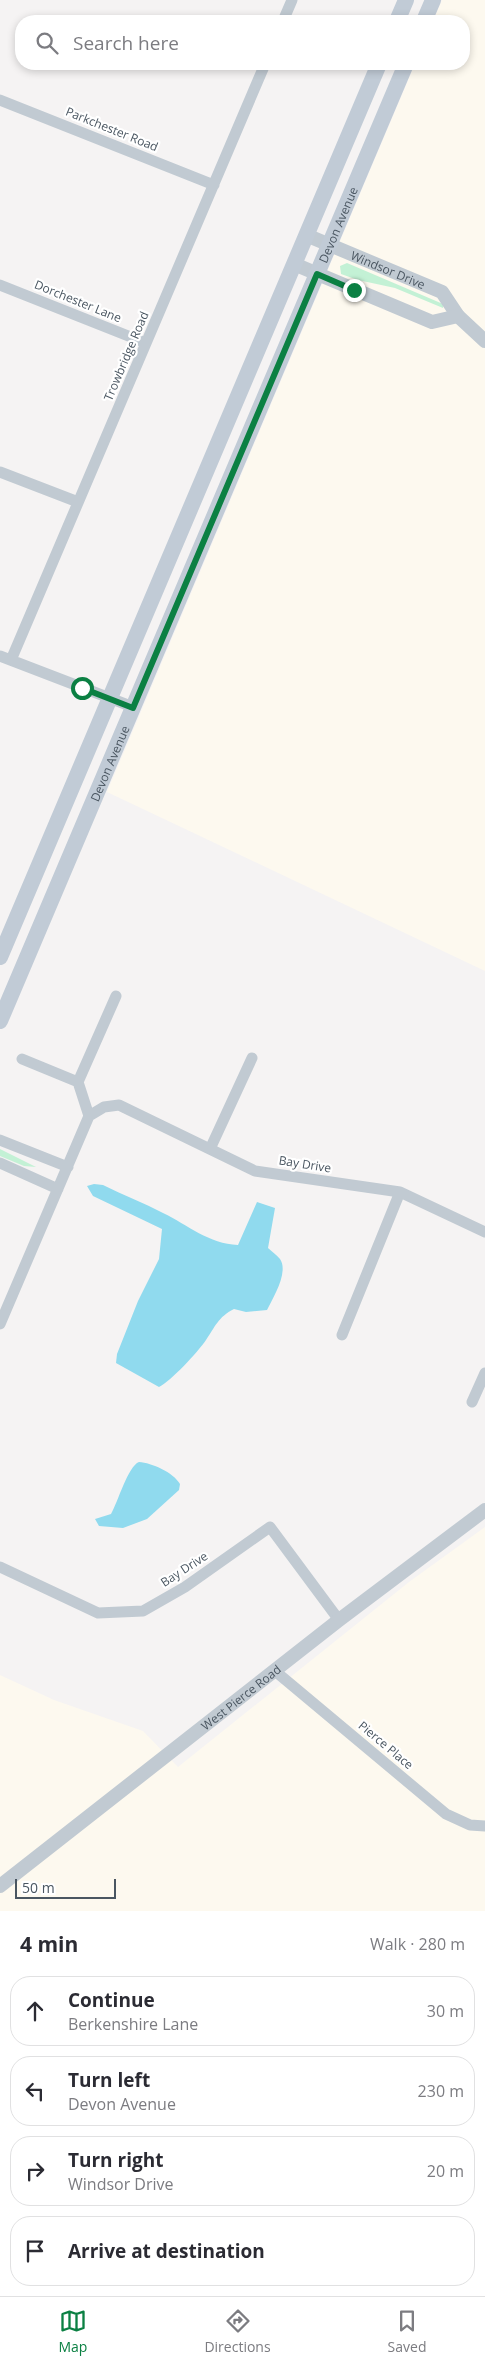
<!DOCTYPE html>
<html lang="en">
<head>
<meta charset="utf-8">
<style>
	:root { --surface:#fff; --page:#f2f2f3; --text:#2b2b33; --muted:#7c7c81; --line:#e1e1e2; --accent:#0b8043 }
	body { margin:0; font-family:"Open Sans",sans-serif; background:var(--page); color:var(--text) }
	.scale { position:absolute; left:15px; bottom:12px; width:101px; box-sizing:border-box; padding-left:5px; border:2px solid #4a5661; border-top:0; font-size:14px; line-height:18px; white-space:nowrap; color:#4a5661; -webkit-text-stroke:4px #fff; paint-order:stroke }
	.stop { position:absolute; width:15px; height:15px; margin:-11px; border:4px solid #0b8043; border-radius:50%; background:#fff }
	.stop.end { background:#0b8043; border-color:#fff; box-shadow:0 1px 5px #0008 }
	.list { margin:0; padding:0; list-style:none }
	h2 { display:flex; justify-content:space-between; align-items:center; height:65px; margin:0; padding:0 20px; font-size:21px }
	h2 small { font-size:16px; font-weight:400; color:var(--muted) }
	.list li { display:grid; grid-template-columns:32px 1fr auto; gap:15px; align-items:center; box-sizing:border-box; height:70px; margin:0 10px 10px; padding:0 10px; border:1px solid var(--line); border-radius:20px }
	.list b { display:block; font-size:19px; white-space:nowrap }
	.list p { margin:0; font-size:16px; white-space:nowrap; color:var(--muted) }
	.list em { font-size:16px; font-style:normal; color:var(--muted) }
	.icon { flex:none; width:28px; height:28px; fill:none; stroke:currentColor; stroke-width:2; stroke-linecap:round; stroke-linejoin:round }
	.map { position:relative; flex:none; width:485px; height:1911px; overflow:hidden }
	.search { position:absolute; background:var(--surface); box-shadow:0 2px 8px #0003; left:15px; right:15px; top:15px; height:55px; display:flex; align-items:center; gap:12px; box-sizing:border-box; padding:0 18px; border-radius:20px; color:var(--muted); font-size:19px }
	.sheet { height:385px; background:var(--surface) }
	nav { display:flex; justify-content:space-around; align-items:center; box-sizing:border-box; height:70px; border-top:1px solid var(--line); background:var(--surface); font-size:14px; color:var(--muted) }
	nav a { display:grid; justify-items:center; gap:2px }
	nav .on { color:var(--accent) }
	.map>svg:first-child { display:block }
	.commercial { fill:#fdf9ef }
	.green { fill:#c3f1d5 }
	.water { fill:#90daee }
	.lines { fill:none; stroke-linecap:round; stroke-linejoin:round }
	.minor { stroke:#c1cad2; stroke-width:11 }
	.tertiary { stroke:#c1cad2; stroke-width:14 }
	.secondary { stroke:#c1cbd6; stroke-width:16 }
	.route { stroke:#0b8043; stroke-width:6 }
	.labels { text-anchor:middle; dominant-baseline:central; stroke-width:4.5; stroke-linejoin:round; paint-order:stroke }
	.street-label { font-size:12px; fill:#4a5661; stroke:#fff }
</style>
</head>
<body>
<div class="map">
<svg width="485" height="1911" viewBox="0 0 485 1911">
	<rect width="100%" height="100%" fill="#f5f3f3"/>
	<!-- commercial -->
	<path class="commercial" d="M442,0h43v971l-378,-179 308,-728h49v-43h-31z
		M485,1527v384h-485v-236l54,25 89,31 35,36 231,-185z"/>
	<!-- green -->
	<path class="green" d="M347,263l96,41v4l-48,-20 -37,-8 -17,-6 -1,-8z
		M0,1149l36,18 -12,-1 -24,-10z"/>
	<!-- water -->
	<path class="water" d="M94,1184l9,1c20,10 41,18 60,28 25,12 46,31 75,32l19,-43 18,6 -7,40c4,4 9,7 12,11 9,13 -7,39 -13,51l-21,2 -12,-3c-16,8 -19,18 -28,31 -8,12 -36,42 -47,47l-43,-24 1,-9 21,-53 21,-42 3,-30 -69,-33 -6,-10z
		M139,1462c13,1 34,10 41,22l-1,6 -32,29 -24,9 -24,-2 -4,-7 16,-5c7,-12 17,-48 28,-52z"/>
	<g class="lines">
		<!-- minor -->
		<path class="minor" d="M283,21l9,-21
			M0,100l214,85
			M0,285l146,58
			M0,472l78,30
			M0,656l133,51
			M11,660l254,-596
			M22,1059l56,23 11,34
			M78,1082l38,-86
			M0,1140l68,27
			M210,1149l42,-91
			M0,1163l58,26
			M0,1324l89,-208 15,-9 15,-2 136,66 145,21 85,40
			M342,1335l58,-143
			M472,1402l13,-29
			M0,1567l98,46 45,-2 42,-24 85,-60 69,93
			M275,1671l171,143 24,11 15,1"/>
		<!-- tertiary -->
		<g class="tertiary">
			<path id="s1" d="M306,235l136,57 16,24 27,25"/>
			<path d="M294,264l138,58 26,-6"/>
			<path id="s2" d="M0,1886l339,-266 146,-110"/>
		</g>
		<!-- secondary -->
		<g class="secondary">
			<path d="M397,21l9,-21"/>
			<path d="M424,21l9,-21"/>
			<path d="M0,957l379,-893"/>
			<path id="s3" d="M0,1021l406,-957"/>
		</g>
	</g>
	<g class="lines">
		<!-- route -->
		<path class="route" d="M82,688l51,20 184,-434 37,16"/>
	</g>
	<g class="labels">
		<!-- street labels -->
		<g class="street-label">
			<text transform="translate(112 129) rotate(22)">Parkchester Road</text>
			<text stroke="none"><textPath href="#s3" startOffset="865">Devon Avenue</textPath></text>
			<text stroke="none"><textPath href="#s1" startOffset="89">Windsor Drive</textPath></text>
			<text transform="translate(78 301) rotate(22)">Dorchester Lane</text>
			<text transform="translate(126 356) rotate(-67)">Trowbridge Road</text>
			<text stroke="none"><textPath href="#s3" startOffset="280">Devon Avenue</textPath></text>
			<text transform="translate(305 1164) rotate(9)">Bay Drive</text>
			<text transform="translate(184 1569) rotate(-33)">Bay Drive</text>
			<text stroke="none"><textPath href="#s2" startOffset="306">West Pierce Road</textPath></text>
			<text transform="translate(386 1745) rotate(40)">Pierce Place</text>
		</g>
	</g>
</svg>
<div class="scale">50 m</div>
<div class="stop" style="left:82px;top:688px"></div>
<div class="stop end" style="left:354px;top:290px"></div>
<div class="search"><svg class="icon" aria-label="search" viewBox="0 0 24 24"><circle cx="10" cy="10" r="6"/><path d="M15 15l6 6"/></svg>Search here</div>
</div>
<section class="sheet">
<h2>4 min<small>Walk · 280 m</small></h2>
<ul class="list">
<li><svg class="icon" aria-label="ahead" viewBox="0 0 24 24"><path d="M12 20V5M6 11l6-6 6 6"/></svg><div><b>Continue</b><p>Berkenshire Lane</p></div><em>30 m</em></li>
<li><svg class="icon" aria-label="left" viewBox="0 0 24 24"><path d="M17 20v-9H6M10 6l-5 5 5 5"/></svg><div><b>Turn left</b><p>Devon Avenue</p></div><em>230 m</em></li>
<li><svg class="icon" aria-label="right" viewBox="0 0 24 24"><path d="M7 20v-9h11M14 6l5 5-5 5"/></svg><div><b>Turn right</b><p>Windsor Drive</p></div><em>20 m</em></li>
<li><svg class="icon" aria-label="arrive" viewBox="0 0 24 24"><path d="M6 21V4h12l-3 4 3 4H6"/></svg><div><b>Arrive at destination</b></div></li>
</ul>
</section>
<nav>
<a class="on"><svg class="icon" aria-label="map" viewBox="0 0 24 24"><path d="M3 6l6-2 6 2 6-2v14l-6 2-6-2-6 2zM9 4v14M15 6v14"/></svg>Map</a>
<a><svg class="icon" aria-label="directions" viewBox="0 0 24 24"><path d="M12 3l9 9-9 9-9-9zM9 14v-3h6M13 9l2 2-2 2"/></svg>Directions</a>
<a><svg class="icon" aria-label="saved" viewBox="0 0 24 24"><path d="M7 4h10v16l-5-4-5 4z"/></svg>Saved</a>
</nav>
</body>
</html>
